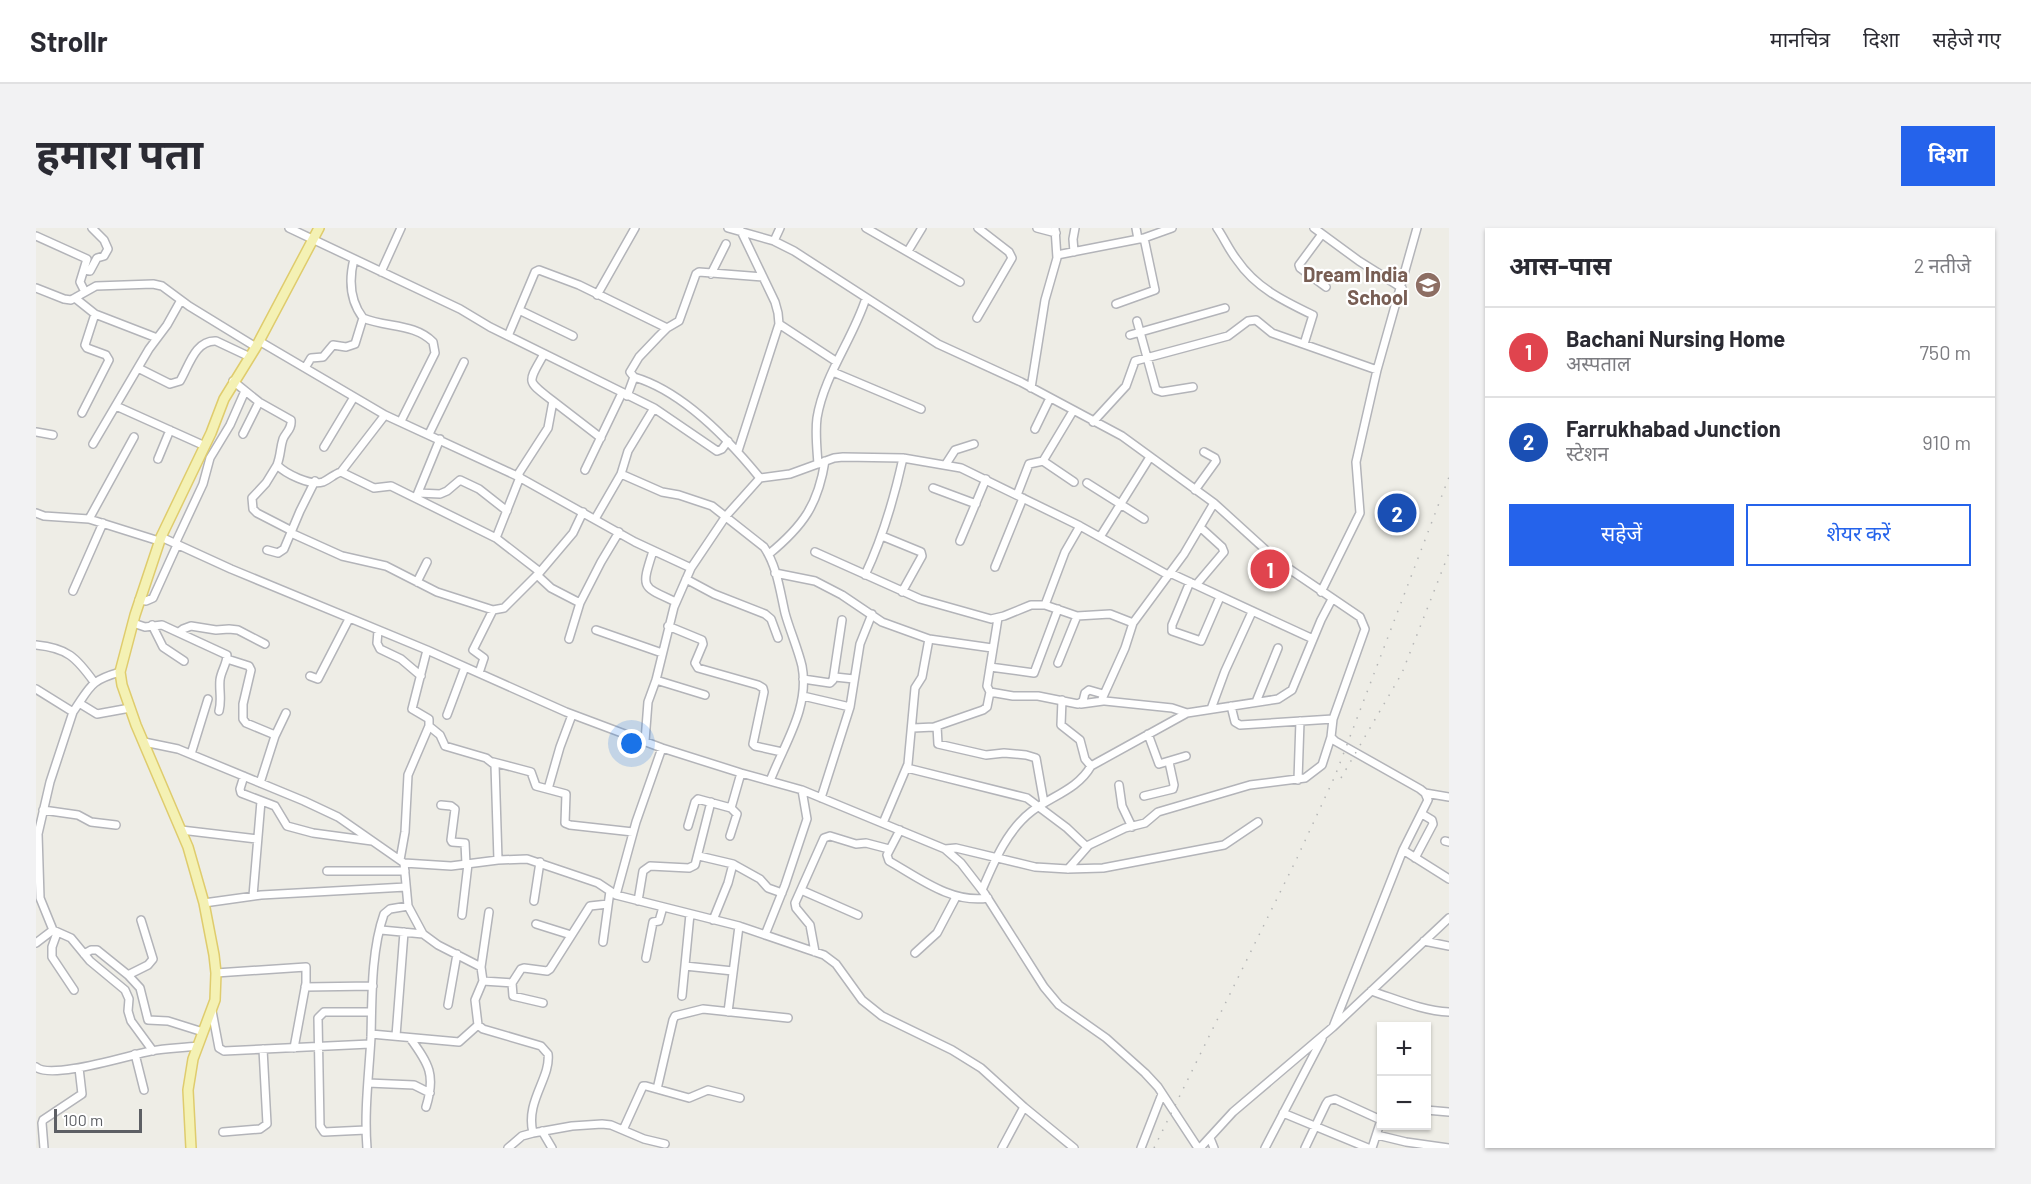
<!DOCTYPE html>
<html lang="hi">
<head>
<meta charset="utf-8">
<style>
	:root { --surface:#fff; --page:#f2f2f3; --text:#2b2b33; --muted:#7c7c81; --line:#e1e1e2; --accent:#2563eb }
	body { margin:0; font-family:Barlow,"Noto Sans Devanagari",sans-serif; background:var(--page); color:var(--text) }
	.controls { position:absolute; right:18px; bottom:18px; display:grid; overflow:hidden; border-radius:0px; box-shadow:0 2px 4px #0004 }
	.controls button { width:54px; height:54px; display:grid; place-items:center; padding:0; border:0; border-bottom:2px solid var(--line); background:var(--surface); color:var(--text); font:30px sans-serif }
	.scale { position:absolute; left:18px; bottom:15px; width:88px; box-sizing:border-box; padding-left:6px; border:3px solid #5d5f64; border-top:0; font-size:16px; line-height:21px; white-space:nowrap; color:#5d5f64; -webkit-text-stroke:4px #fff; paint-order:stroke }
	.you { position:absolute; left:596px; top:516px; width:21px; height:21px; margin:-15px; border:4px solid #fff; border-radius:50%; background:#1a73e8; box-shadow:0 0 0 9px #1a73e833 }
	.badge { display:grid; place-items:center; width:39px; height:39px; border-radius:50%; background:var(--accent); color:#fff; font-size:20px; font-weight:700 }
	.pin { position:absolute; translate:-50% -50%; border:3px solid #fff; box-shadow:0 2px 6px #0006 }
	.list { margin:0; padding:0; list-style:none }
	h2 { display:flex; justify-content:space-between; align-items:center; height:78px; margin:0; padding:0 24px; font-size:26px }
	h2 small { font-size:20px; font-weight:400; color:var(--muted) }
	.list li { display:grid; grid-template-columns:39px 1fr auto; gap:18px; align-items:center; box-sizing:border-box; height:90px; padding:0 24px; border-top:2px solid var(--line) }
	.list b { display:block; font-size:22px; white-space:nowrap }
	.list p { margin:0; font-size:20px; white-space:nowrap; color:var(--muted) }
	.list em { font-size:20px; font-style:normal; color:var(--muted) }
	.actions { display:flex; gap:12px; padding:18px 24px }
	.actions a { flex:1; padding:14px 0; border:2px solid var(--accent); border-radius:0px; text-align:center; font-size:21px; color:var(--accent) }
	.actions .main { background:var(--accent); color:#fff }
	.map { position:relative; flex:none; width:1413px; height:920px; overflow:hidden; border-radius:0px }
	header { display:flex; align-items:center; gap:36px; box-sizing:border-box; height:84px; padding:0 30px; background:var(--surface); border-bottom:2px solid var(--line) }
	header strong { font-size:28px }
	nav { display:flex; gap:33px; margin-inline-start:auto; font-size:21px }
	.intro { display:flex; align-items:center; justify-content:space-between; box-sizing:border-box; height:144px; padding:0 36px }
	h1 { margin:0; font-size:42px }
	.button { padding:15px 27px; border-radius:0px; background:var(--accent); color:#fff; font-size:21px; font-weight:700 }
	main { display:flex; gap:36px; padding:0 36px }
	aside { flex:1; background:var(--surface); border-radius:0px; box-shadow:0 2px 4px #0004 }
	.map>svg:first-child { display:block }
	.lines { fill:none; stroke-linecap:round; stroke-linejoin:round }
	.minor-casing { stroke:#b3b4b9; stroke-width:10 }
	.major-casing { stroke:#dfcc6d; stroke-width:12 }
	.minor { stroke:#fff; stroke-width:7 }
	.major { stroke:#f4f1b4; stroke-width:9 }
	.rail { stroke:#b5b6b6; stroke-width:1.5; stroke-dasharray:1.5 8; stroke-linecap:butt }
	.labels { text-anchor:middle; dominant-baseline:central; stroke-width:4.5; stroke-linejoin:round; paint-order:stroke }
	.education-label { font-size:20px; font-weight:bold; fill:#785e54; stroke:#fff; text-anchor:end }
</style>
</head>
<body>
<header>
<strong>Strollr</strong>
<nav><a>मानचित्र</a><a>दिशा</a><a>सहेजे गए</a></nav>
</header>
<div class="intro"><h1>हमारा पता</h1><a class="button">दिशा</a></div>
<main>
<div class="map">
<svg width="1413" height="920" viewBox="0 0 1413 920">
	<rect width="100%" height="100%" fill="#eeede6"/>
	<g class="lines">
		<!-- minor casing -->
		<g class="minor-casing">
			<path id="minor" d="M253,0l171,81 30,18 164,81 63,43 5,-2 6,-8
				M692,0l46,13 20,10 144,93 83,38 101,54 92,67 65,59 81,55 5,12 -32,90 -2,18 4,4 85,48 5,4 3,7 -25,50 -70,177
				M830,0l94,54
				M1001,0l19,5
				M1100,0l2,11
				M1181,0c7,10 12,22 20,32 19,28 47,41 76,55l-9,29
				M1278,0l45,33 43,27
				M1286,6l-23,31 1,3 26,19
				M0,8l51,23 -7,23 5,10
				M1108,10l28,-10
				M738,13l6,-13
				M872,23l14,-23
				M1038,24l-1,-13 2,-11
				M1021,27l87,-17 11,52 -39,14
				M318,31c-5,20 -4,42 9,59 24,10 51,5 70,24l2,11 -34,68
				M48,42l6,1 7,-13 7,-2 4,-7 -4,-9 -12,-12
				M345,44l20,-44
				M675,46l15,-30
				M0,60l28,11 7,1 25,-14 57,-2 9,2 27,20 67,41
				M561,67l38,-67
				M39,70l20,16 62,24
				M483,82l54,26
				M941,90l35,-60 -3,-6 -31,-24
				M1101,93l19,69 6,2 31,-5
				M743,96l58,38
				M1094,107l95,-27
				M472,108l27,-64 4,-2 40,15 88,43
				M223,113l126,74 132,61 118,66 56,26
				M102,140l32,16 10,-3c9,-15 15,-41 36,-40l34,16
				M269,140l6,-10 12,-1 10,-12 13,2 9,-3 8,-26
				M797,144l88,37
				M598,149l-4,-5 9,-15 20,-21 8,-8 12,-7 17,-47 3,-2 64,5
				M197,153l26,21 32,18c1,9 -5,12 -8,19 -3,9 -2,16 -6,26 9,9 33,21 46,17 7,-3 11,-8 18,-10l33,16 17,-2 105,52 44,34
				M995,160l14,-88 12,-42 -2,-30
				M591,168l7,-19c48,14 95,63 126,101
				M517,173l48,37
				M80,178l89,40
				M46,185l27,-53 -3,-5 -19,-7 -2,-3 10,-31
				M1057,194l33,-36 9,-25 93,-25 20,-15 8,-1 16,13 105,37
				M999,201l15,-31
				M0,204l17,3
				M207,206l16,-32
				M393,206l35,-72
				M57,216l56,-95 18,-24 14,-25
				M288,219l30,-50
				M702,223l41,-127 -1,-11 -3,-11 -34,-71
				M122,231l12,-29
				M1007,233l31,21
				M782,236c-1,-15 -3,-31 -1,-46 7,-43 36,-79 49,-120
				M910,236l9,-14 19,-6
				M241,237l-11,18 -14,15 1,11 4,4 35,18
				M549,242l37,-77
				M305,244l44,-57
				M585,246l41,18 17,3 33,11 52,41c13,19 16,44 21,66 5,18 13,36 17,53 8,42 -18,78 -32,115
				M481,248l31,-48 5,-27c-27,-21 -26,-17 -9,-47
				M1051,255l57,36
				M897,260l43,16
				M1159,262l21,-29 -1,-3 -11,-6
				M382,265l22,1 7,-3 13,-11 19,9 28,22
				M381,267l23,-56
				M981,267l12,-31 14,-3 30,-50
				M0,285l8,3 45,3 70,22
				M53,291l45,-82
				M559,291l26,-45 7,-23 26,-43
				M255,305l51,23 44,10 51,26 56,18
				M846,308l39,16 1,4 -20,36
				M125,309l70,32 196,81 139,62 96,36 79,25 61,17 143,59 16,14 24,31 59,93 15,18 47,33 39,35 13,14 40,61
				M1064,309l50,-80
				M460,310l24,-61
				M924,313l26,-62
				M139,316l28,-60 7,-26 20,-33 15,-34
				M231,322l11,3 6,-4 16,-38 15,-30
				M617,323c-12,38 -12,35 23,51
				M779,324l105,47 71,20 13,-3 27,-11h14l32,11 33,-2 23,9
				M733,326c34,-28 49,-49 56,-93
				M959,339l28,-69
				M739,345l40,8 27,14 40,27 47,17 63,9
				M1134,345l143,66
				M501,347l14,13 29,15 -11,36
				M829,347c18,-38 29,-76 38,-117
				M650,351l28,15 51,20 6,5 7,19
				M381,354l10,-20
				M1154,354l-18,43v6l29,10 19,-44
				M1160,357l28,-33 -2,-5 -22,-20
				M37,363l30,-68
				M1285,364l39,-79 -4,-51 21,-92 40,-142
				M103,372l7,1 7,-3 24,-53
				M544,375l21,-41 18,-30
				M1009,377l20,-53 15,-26
				M962,390l-11,68 3,6 23,4h25l40,8 5,-3 2,-8 4,-3 14,4
				M97,395l12,4 17,-2 65,30c0,9 -6,16 -7,25 -1,11 2,20 -1,31
				M116,397l11,22 21,14
				M632,398l34,14 1,4 -8,19 3,5 60,17 5,3 1,4 -11,52 2,2 27,6
				M560,402l66,23
				M342,403l-1,12 3,6 21,10 20,17
				M143,404l4,-3 8,-3 25,4 13,-1 9,1 27,14
				M0,417c31,3 40,12 58,37
				M391,422l-15,59 17,10v7l11,9 5,11 41,12 9,7 3,95
				M191,431l22,7 2,4 -8,34v15l3,4 29,12
				M1022,435l19,-47
				M954,439l44,6 24,-64
				M443,445l5,-15 -11,-8 20,-40 11,-2 36,-36 33,-39 10,-21
				M274,448l8,3 31,-60
				M799,449l19,2
				M767,451l27,4 3,-3 9,-60
				M620,452l49,15
				M0,461l37,23c18,-26 16,-31 47,-40
				M767,468l47,11 -29,91
				M1026,472l-1,25 19,15 5,19 6,7
				M1220,474l22,-54
				M43,475l18,11 33,-6
				M1045,476l22,-3
				M1195,478l4,16 5,3 93,-6
				M814,479l10,-63 12,-30
				M1175,481l14,-38 27,-59
				M37,484l-23,70 -12,52 2,64 13,32 18,8 19,23 35,29 4,9 -1,12 3,10 22,30
				M1151,485l-15,-5 -67,-7 -3,-2 23,-51 8,-25 51,-69 30,-51
				M411,487l18,-48
				M901,498l1,18 48,11 18,-2 22,2 10,3 8,45
				M877,500l21,-1 49,-17 4,-3 3,-15
				M1112,506l11,30 27,-8
				M609,513l3,-39 8,-22 18,-73 17,-39 35,-52 34,-38 30,-4 44,-16 9,-1 60,1 58,10 119,58 88,49
				M108,514l34,7 126,52 34,16 66,46
				M626,520l-26,74 -20,73 123,31 85,29 12,9 26,36 20,16 70,34 29,18 43,39 50,41
				M155,526l17,-55
				M457,534l38,10 5,14 30,8 -1,29 5,2 63,7
				M871,540l120,30 40,30 20,19
				M208,548l-4,13 1,4 34,13 12,20 26,7 59,8
				M1262,552l2,-59
				M224,555l15,-47 11,-23
				M1083,557l3,21 10,21
				M512,561l12,-42 12,-32
				M1389,565l24,4
				M1108,568l29,-7 1,-4 -5,-23
				M405,577l10,1 4,3 -4,31 1,2 13,1 1,21
				M7,582l35,5 13,7 25,3
				M847,595l25,-59 7,-76 7,-11 7,-38
				M652,598l7,-24 3,-3 33,9
				M145,602l76,9
				M864,602l-13,25 2,6c30,17 63,43 99,37
				M694,608l7,-22 -6,-6 10,-35
				M1409,613l4,1
				M909,621l11,-1 79,19 33,2 35,-1 121,-23 34,-23
				M1367,622l46,29
				M663,628l34,8 27,15 8,9 14,5
				M1379,630l18,-34 -1,-4 -10,-6
				M364,632l5,-28 3,-57 21,-49
				M1032,641l21,-24 36,-17 20,-5 13,-11 92,-27 55,-7 17,-13 9,-28
				M291,643h78
				M765,662l57,25
				M946,662c12,-28 25,-60 50,-79 20,-15 46,-22 59,-45l96,-53 91,-14 14,-9 29,-70 11,-21
				M217,668l8,-95
				M498,673l6,-39
				M602,673l5,-30 7,-5 39,2 6,-3 16,-63
				M168,675l57,-8 145,-8
				M372,678l15,28 15,11 43,22 2,14 -8,19 3,25 5,4 58,17 7,8c3,24 -23,47 -15,79l-11,3 -14,12
				M426,687l6,-51
				M677,692l15,-37 5,-19
				M500,696l35,11
				M345,702l42,4
				M21,705l-5,14v10l22,33
				M729,707l20,-50 22,-66 -5,-29
				M1388,713l25,5
				M567,714l7,-51
				M0,715l17,-13
				M779,724l-5,-27 -14,-17 -1,-5 29,-65 6,-2 26,8 10,-1 23,6
				M879,725l22,-20 19,-36
				M48,726l7,-4h6l31,25 12,13 8,32 20,1 35,11
				M610,730l7,-36 6,-1 4,-14
				M649,738l48,5
				M445,739l8,-55
				M180,745l90,-6v16l-12,65
				M92,747l20,-10 5,-6 -12,-39
				M447,753l29,2 9,-14 3,-1 23,3 3,-2 40,-63 18,-2
				M476,755l1,13 30,7
				M269,759l68,-1
				M1335,763c25,8 52,20 78,21
				M646,768l8,-82
				M412,777l9,-51
				M176,783l7,37 5,3 146,-7
				M692,784l11,-86
				M335,806l88,8 19,-17
				M360,808l8,-104
				M374,810c19,26 26,37 16,69
				M99,826l9,36
				M0,839c15,13 93,-12 115,-16 15,-3 31,-3 47,-5
				M332,855l46,2 16,8
				M621,861l16,-69 2,-4 28,-7 85,9
				M1390,882l23,2
				M1247,885l85,35
				M330,902l-42,2 -4,-6 -2,-108 6,-6h47
				M587,902l20,-44h3l43,12 19,-8 32,8
				M506,903l10,17
				M187,904l37,-3 7,-5 -4,-75
				M497,905l39,-7 30,-2 9,1 33,14 21,5
				M1341,907l29,7 43,6
				M1174,910l4,10
				M8,920l-2,-25 1,-3 39,-26 -3,-26
				M331,920c-3,-37 2,-74 4,-111 1,-39 0,-86 13,-123l6,-5 18,-3 -4,-43 47,3 47,-6 29,-1 71,24 18,12
				M966,920l22,-41
				M1105,920l21,-54
				M1164,920l33,-36 100,-85 116,-109
				M1229,920l57,-109
				M1269,920l21,-44 2,-3 7,-2 46,21
				M1336,920l10,-31"/>
		</g>
		<!-- major casing -->
		<g class="major-casing">
			<path id="major" d="M155,920l-3,-58 5,-31 22,-59 1,-27 -2,-18 -10,-52 -16,-56 -52,-122 -14,-40 -2,-13 15,-57 26,-78 50,-104 13,-34 32,-52 63,-119"/>
		</g>
		<!-- minor -->
		<use href="#minor" class="minor"/>
		<!-- major -->
		<use href="#major" class="major"/>
		<!-- rail -->
		<path class="rail" d="M1305,550l61,-105 47,-120
			M1118,920l143,-290 38,-82 114,-299"/>
	</g>
	<!-- icons -->
	<defs>
		<g id="school-disc" transform="scale(1.35)"><circle r="9.5" fill="#8d6e63" stroke="#fff"/><path d="M0-5L7-2L0 1L-7-2ZM-4 1L0 2.5L4 1V4Q0 6-4 4Z" fill="#fff"/></g>
	</defs>
	<g fill-rule="evenodd">
		<use href="#school-disc" x="1392" y="57"/>
	</g>
	<g class="labels">
		<!-- education labels -->
		<g class="education-label">
			<text x="1372" y="46">Dream India<tspan x="1372" dy="23">School</tspan></text>
		</g>
	</g>
</svg>
<div class="controls">
<button>+</button>
<button>−</button>
</div>
<div class="scale">100 m</div>
<div class="you"></div>
<div class="pin badge" style="left:1234px;top:341px;background:#e0444e">1</div>
<div class="pin badge" style="left:1361px;top:285px;background:#1a4fb4">2</div>
</div>
<aside>
<h2>आस-पास<small>2 नतीजे</small></h2>
<ul class="list">
<li><span class="badge" style="background:#e0444e">1</span><div><b>Bachani Nursing Home</b><p>अस्पताल</p></div><em>750 m</em></li>
<li><span class="badge" style="background:#1a4fb4">2</span><div><b>Farrukhabad Junction</b><p>स्टेशन</p></div><em>910 m</em></li>
</ul>
<div class="actions"><a class="main">सहेजें</a><a>शेयर करें</a></div>
</aside>
</main>
</body>
</html>
